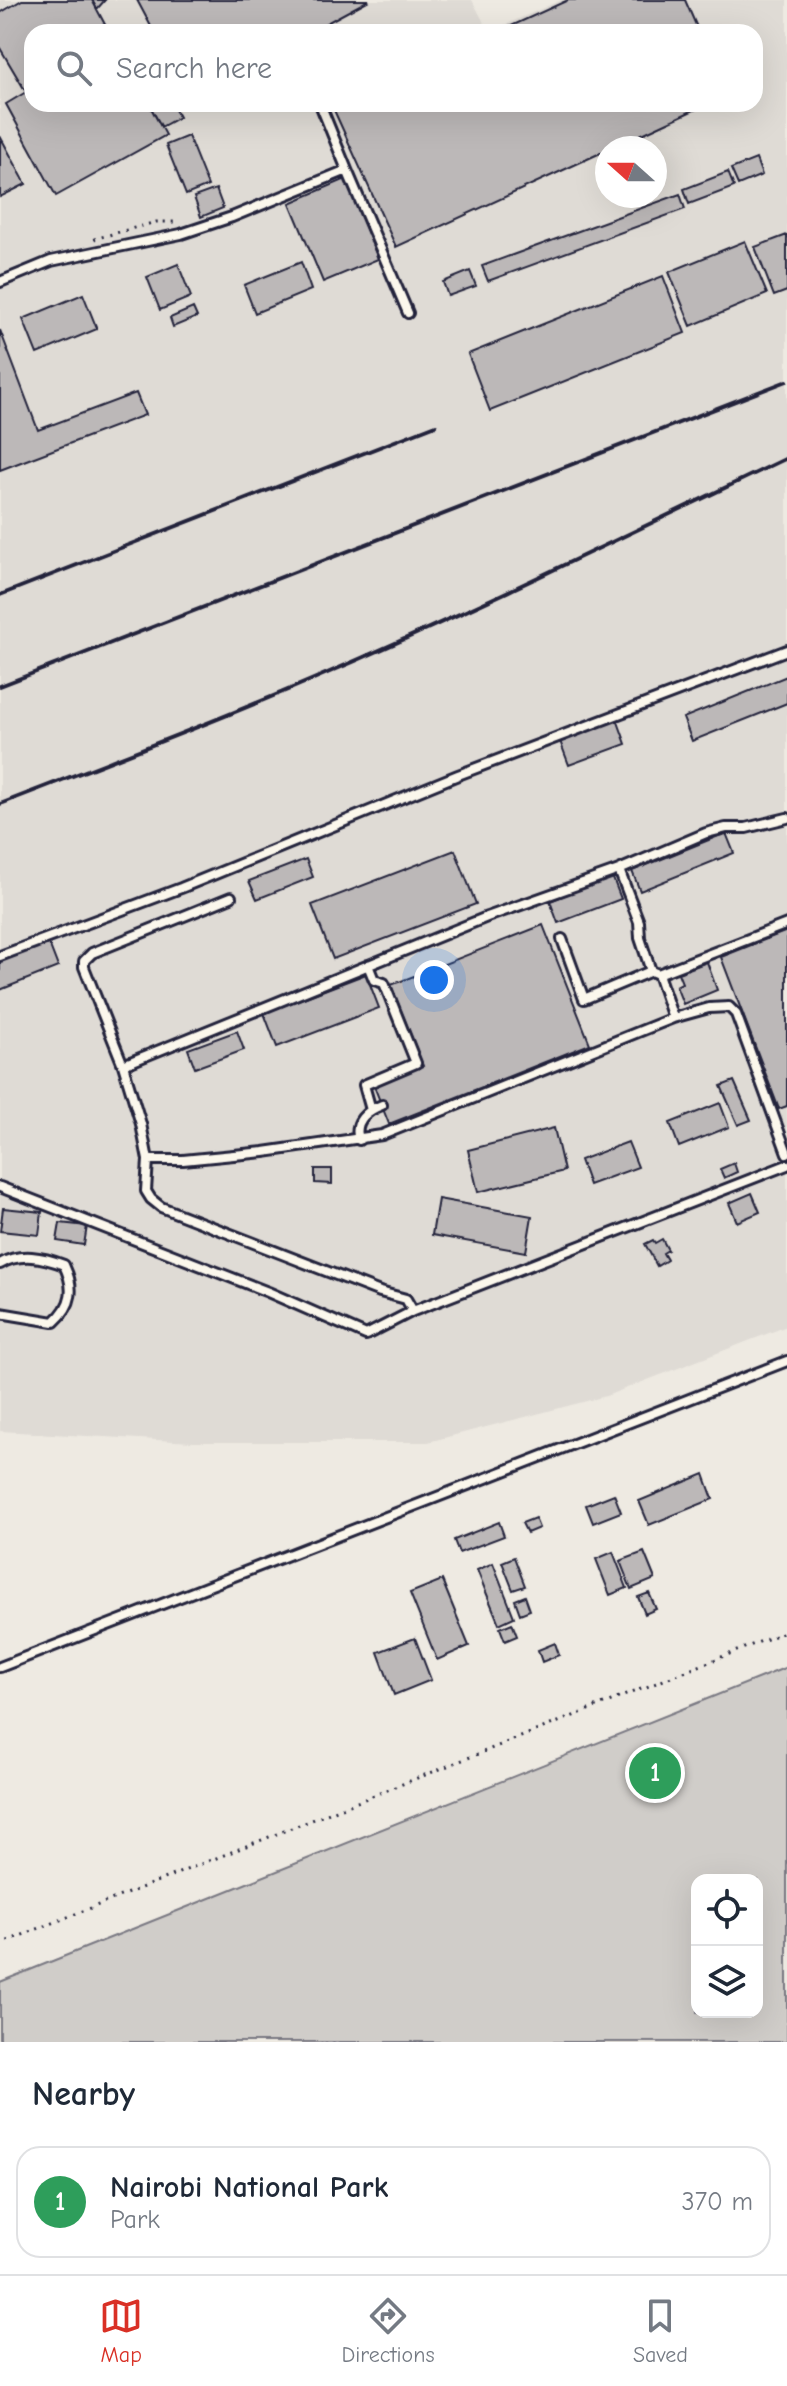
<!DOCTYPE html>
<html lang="en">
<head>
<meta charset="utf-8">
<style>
	:root { --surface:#fff; --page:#f6f6f7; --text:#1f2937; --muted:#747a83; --line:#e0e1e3; --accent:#d93025 }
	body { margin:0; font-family:"Comic Neue",sans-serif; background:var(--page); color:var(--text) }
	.controls { position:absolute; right:24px; bottom:24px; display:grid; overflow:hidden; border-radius:16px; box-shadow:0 8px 32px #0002 }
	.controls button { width:72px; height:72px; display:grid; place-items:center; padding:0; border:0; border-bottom:2px solid var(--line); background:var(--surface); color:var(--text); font:40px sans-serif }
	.compass { position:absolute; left:595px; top:136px; width:72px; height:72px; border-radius:50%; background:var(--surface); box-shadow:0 8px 32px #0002; rotate:291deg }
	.you { position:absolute; left:434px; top:980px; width:28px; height:28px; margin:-20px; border:6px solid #fff; border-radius:50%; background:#1a73e8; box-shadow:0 0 0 12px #1a73e833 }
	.badge { display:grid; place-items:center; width:52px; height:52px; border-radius:50%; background:var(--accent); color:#fff; font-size:26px; font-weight:700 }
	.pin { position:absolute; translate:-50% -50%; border:4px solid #fff; box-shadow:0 2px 8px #0006 }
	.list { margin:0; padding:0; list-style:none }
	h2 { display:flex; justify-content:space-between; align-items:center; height:104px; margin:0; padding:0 32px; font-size:34px }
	h2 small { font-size:26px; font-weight:400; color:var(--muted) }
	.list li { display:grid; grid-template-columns:52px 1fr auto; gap:24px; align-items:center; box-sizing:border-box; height:112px; margin:0 16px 16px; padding:0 16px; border:2px solid var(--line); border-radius:24px }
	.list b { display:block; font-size:30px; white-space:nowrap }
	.list p { margin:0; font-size:26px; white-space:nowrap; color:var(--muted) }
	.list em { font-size:26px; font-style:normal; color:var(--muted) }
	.icon { flex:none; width:44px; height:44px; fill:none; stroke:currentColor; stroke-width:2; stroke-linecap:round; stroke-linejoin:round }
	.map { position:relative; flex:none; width:787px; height:2042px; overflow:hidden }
	.search { position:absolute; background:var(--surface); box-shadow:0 8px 32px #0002; left:24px; right:24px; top:24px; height:88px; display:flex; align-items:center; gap:20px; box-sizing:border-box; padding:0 28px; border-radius:24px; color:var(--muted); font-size:30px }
	.sheet { height:232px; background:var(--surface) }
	nav { display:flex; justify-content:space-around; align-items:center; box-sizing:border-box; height:112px; border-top:2px solid var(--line); background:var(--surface); font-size:22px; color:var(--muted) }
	nav a { display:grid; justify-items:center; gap:4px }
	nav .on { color:var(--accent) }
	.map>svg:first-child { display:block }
	.built { fill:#dfdbd5; fill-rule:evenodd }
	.green { fill:#d0cdc9; stroke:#797882; stroke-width:2; fill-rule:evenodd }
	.building { fill:#bcb8b8; stroke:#22223b; stroke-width:2 }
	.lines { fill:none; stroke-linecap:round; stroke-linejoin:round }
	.service-casing { stroke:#22223b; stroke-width:14 }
	.path { stroke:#22223b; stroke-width:3; stroke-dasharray:2 6; stroke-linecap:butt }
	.service { stroke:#fbf7ec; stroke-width:8 }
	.rail { stroke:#22223b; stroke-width:4 }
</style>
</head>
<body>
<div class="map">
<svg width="787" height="2042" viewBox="0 0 787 2042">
	<rect width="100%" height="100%" fill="#eeeae2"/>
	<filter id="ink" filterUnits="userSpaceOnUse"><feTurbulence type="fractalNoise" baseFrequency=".0125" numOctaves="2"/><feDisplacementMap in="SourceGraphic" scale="16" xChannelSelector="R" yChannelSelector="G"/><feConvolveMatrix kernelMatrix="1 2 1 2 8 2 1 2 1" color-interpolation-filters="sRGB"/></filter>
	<g filter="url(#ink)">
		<!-- built -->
		<path class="built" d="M0,0h472l17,32 72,-32h226v1326l-181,70 -178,46h-236l-192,-11zM32,32h723v72h-723zM607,148h48v48h-48z"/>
		<!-- green -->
		<path class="green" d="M787,1667v375h-787v-60zM697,1880h60v132h-60z"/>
		<!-- building -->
		<path class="building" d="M22,0h70l17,32h-77v72h117l17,31 -110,61 -50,-92 20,-12 -26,-44v-35z
			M92,0h13l-8,9z
			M137,0h232l-59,32h-156z
			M568,0h117l14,32h-201z
			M149,104h23l7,13 -18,10z
			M341,104h366l-95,44h-5v2l-211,97 -63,-139z
			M0,136l26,48 -26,13z
			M188,136l20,50 -22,9 -20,-50z
			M756,159l6,16 -24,10 -7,-16z
			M728,172l6,15 -45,17 -5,-15z
			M346,179l32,80 -55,23 -33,-79z
			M216,189l7,19 -22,9 -7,-20z
			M680,194l5,15 -197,72 -6,-15z
			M787,235v56l-13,5 -19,-49z
			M745,241l22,53 -76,32 -22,-54z
			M301,262l10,28 -56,23 -11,-28z
			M178,264l13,33 -31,13 -13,-33z
			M470,271l6,15 -28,10 -5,-14z
			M663,276l22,57 -195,78 -22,-57z
			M83,294l14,35 -60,25 -14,-35z
			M193,308l4,9 -24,10 -3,-9z
			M0,330l38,100 98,-37 9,22 -145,55z
			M787,676v27l-95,38 -9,-23z
			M617,719l9,25 -57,21 -9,-24z
			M726,833l8,20 -94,38 -8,-20z
			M455,850l21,54 -143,55 -21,-54z
			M306,859l7,18 -56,22 -8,-18z
			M612,876l9,23 -63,24 -8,-22z
			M543,925l47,119 -201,80 -15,-38 49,-20 -32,-81z
			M787,931v175l-8,3 -58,-152z
			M48,941l10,26 -58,23v-31z
			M707,962l10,28 -34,14 -7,-18 6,-3 -4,-10z
			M366,974l13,34 -102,39 -13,-34z
			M237,1031l7,19 -49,18 -7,-19z
			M734,1081l17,39 -13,5 -17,-39z
			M720,1103l9,24 -50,20 -9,-24z
			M554,1128l10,43 -86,21 -10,-42z
			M628,1142l10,25 -49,18 -9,-25z
			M734,1163l3,9 -13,6 -4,-9z
			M315,1169h17v15l-17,-1z
			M752,1193l8,19 -23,10 -8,-19z
			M438,1199l94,17 -6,36 -94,-17z
			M3,1208l39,4 -3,23 -39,-4z
			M60,1223l27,3 -3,19 -27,-4z
			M662,1239l6,11 -5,3 4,7 -10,6 -12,-22 8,-4 2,3z
			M704,1474l9,25 -64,26 -10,-24z
			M614,1494l7,18 -28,11 -7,-18z
			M535,1518l4,10 -12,5 -5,-10z
			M499,1522l5,14 -45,17 -5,-13z
			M613,1552l14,36 -17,7 -14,-36z
			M644,1552l11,27 -24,10 -11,-28z
			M514,1557l11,29 -12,4 -11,-28z
			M493,1563l21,54 -15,7 -22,-54z
			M442,1580l27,66 -32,14 -27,-67z
			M649,1593l7,16 -11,5 -7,-17z
			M525,1596l5,14 -10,4 -5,-14z
			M512,1623l5,13 -12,5 -5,-13z
			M415,1638l16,42 -37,15 -16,-43z
			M555,1643l4,12 -17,7 -4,-12z"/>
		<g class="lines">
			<!-- service casing -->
			<g class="service-casing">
				<path id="service" d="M347,170l61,143
					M0,282l51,-21 130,-27 51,-17 115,-47 -27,-66
					M619,870l20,52 1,16 11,33 7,3 15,44
					M231,897l-139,56 -8,8v6l39,98 18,59 7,36 -2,31 5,8 10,8 219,85 26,7 7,12
					M562,939l22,60 67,-28
					M0,956l181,-68 277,-113 329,-125
					M368,965l6,15 10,3 32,80 -52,22 7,25
					M658,974l129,-50
					M123,1065l364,-148 132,-47 87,-37 20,-5h20l41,-10
					M359,1140c-6,-18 7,-29 23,-35
					M148,1160h35l81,-8 118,-17 291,-117 36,-10 20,-1 7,7 51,139
					M0,1187l268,105 98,43 47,-24 374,-146
					M0,1264c20,-12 43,-7 64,1 11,23 9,40 -10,57l-54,-9
					M0,1667l787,-306"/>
			</g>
			<!-- path -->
			<path class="path" d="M94,239l62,-17h20
				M0,1944l787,-313"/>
			<!-- service -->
			<use href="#service" class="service"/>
			<!-- rail -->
			<path class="rail" d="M0,595l436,-170
				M0,686l787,-305
				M0,804c111,-43 222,-85 332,-133 153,-66 304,-141 455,-213"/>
		</g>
	</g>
</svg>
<div class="controls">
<button><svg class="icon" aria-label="locate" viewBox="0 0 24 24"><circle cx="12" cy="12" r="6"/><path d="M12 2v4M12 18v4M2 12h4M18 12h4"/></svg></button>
<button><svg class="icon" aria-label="layers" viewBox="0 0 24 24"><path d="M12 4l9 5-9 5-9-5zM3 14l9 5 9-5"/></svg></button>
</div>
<svg class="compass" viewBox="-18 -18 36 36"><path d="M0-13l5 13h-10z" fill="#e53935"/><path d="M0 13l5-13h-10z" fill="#747a83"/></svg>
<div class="you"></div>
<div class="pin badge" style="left:655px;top:1773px;background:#2e9e5b">1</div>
<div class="search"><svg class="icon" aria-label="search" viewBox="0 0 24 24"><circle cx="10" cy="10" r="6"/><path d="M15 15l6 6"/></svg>Search here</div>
</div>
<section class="sheet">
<h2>Nearby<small></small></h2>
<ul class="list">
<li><span class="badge" style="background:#2e9e5b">1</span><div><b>Nairobi National Park</b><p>Park</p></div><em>370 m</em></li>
</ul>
</section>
<nav>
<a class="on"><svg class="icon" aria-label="map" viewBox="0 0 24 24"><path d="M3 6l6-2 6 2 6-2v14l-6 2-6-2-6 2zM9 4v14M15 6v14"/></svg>Map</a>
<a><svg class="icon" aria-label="directions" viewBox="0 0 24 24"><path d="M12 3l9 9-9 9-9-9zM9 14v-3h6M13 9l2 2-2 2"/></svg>Directions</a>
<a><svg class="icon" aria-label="saved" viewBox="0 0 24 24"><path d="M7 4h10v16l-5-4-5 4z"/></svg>Saved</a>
</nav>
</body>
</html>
